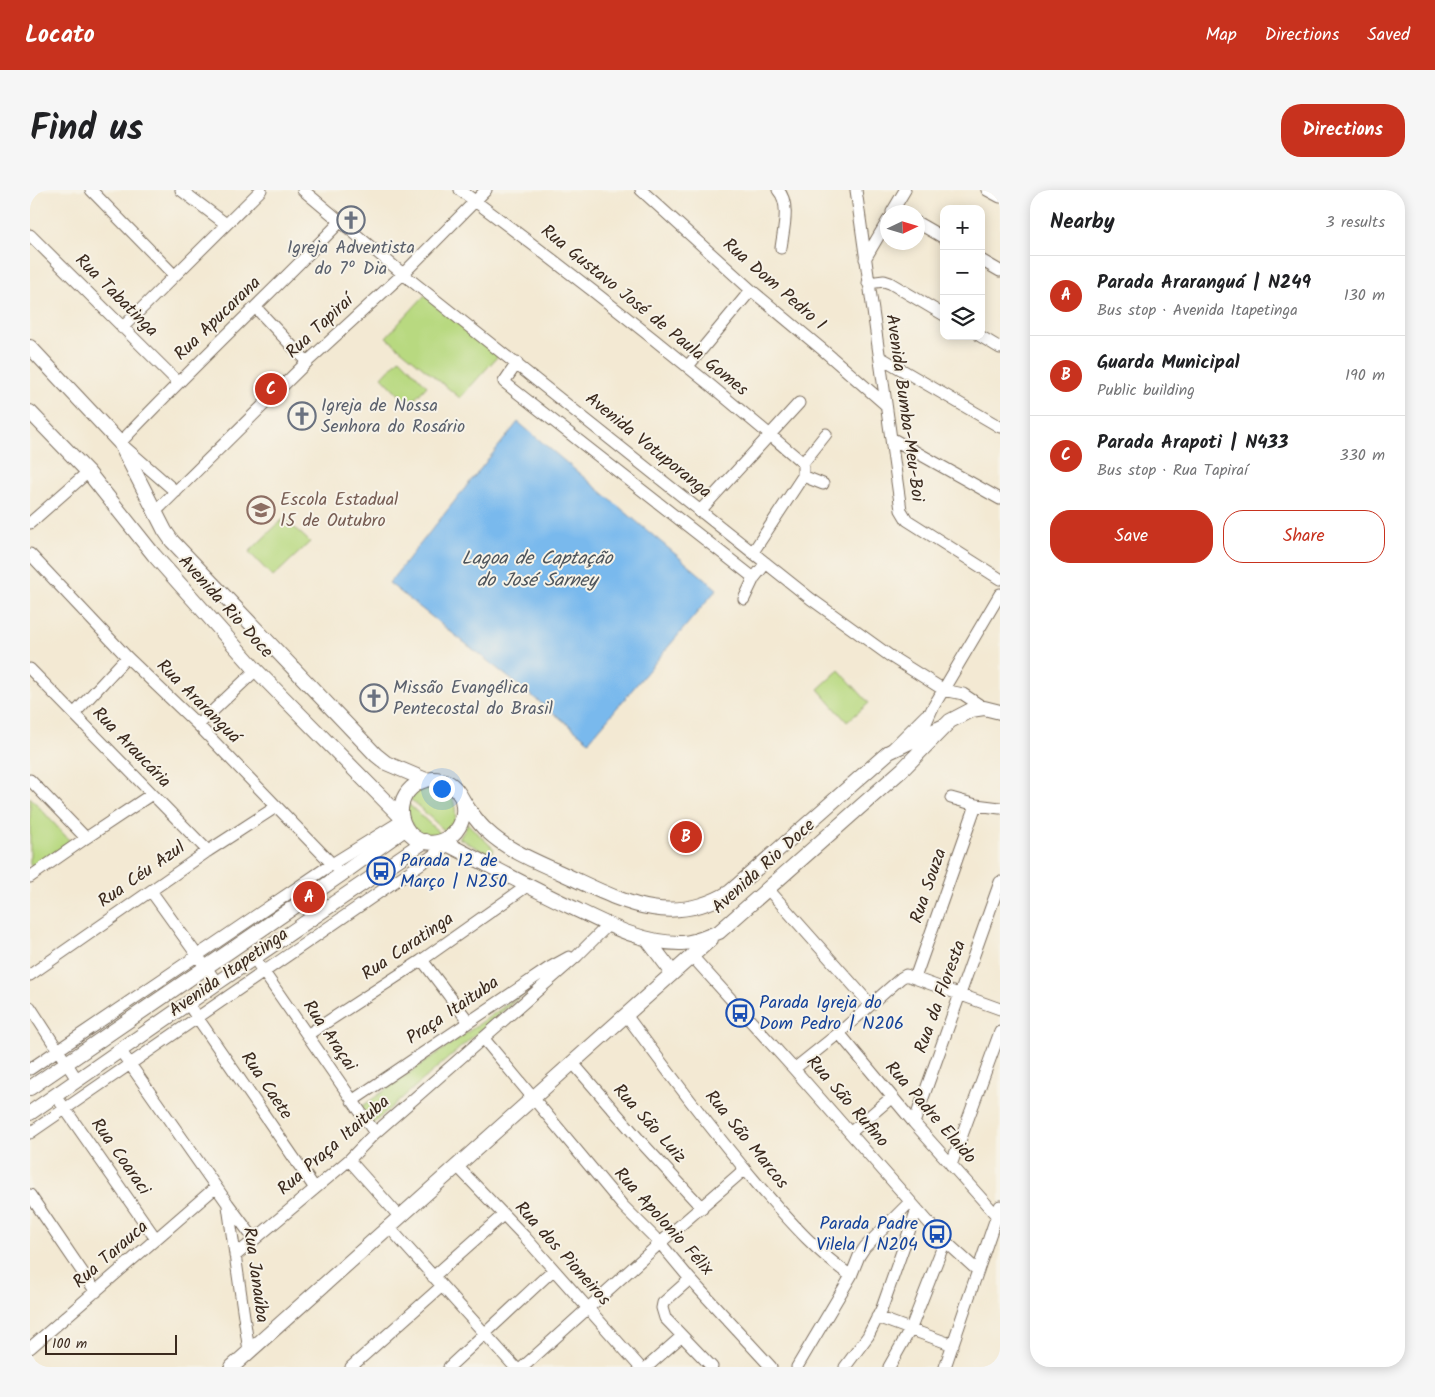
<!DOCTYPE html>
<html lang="en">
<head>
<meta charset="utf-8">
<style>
	:root { --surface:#fff; --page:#f6f6f6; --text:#202124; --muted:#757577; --line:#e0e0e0; --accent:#c8321e }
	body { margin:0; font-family:Kalam,sans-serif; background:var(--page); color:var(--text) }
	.controls { position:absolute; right:15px; top:15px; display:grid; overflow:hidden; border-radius:10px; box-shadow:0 2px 12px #0003 }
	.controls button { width:45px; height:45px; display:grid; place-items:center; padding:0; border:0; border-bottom:1px solid var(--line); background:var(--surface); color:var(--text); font:25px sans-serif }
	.compass { position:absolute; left:850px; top:15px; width:45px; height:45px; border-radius:50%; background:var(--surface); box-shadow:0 2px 12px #0003; rotate:86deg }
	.scale { position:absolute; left:15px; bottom:12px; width:132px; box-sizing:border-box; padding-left:5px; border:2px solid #3b2a1e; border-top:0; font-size:14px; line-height:18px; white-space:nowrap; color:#3b2a1e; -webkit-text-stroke:4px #f7f3e8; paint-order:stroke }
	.you { position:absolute; left:411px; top:598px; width:18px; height:18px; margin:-12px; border:4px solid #fff; border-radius:50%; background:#1a73e8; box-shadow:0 0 0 8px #1a73e833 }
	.badge { display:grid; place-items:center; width:32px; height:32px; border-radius:50%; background:var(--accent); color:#fff; font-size:16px; font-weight:700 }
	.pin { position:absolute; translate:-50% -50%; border:2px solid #fff; box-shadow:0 1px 5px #0006 }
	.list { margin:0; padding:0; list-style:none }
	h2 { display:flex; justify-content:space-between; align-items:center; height:65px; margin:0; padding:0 20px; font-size:21px }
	h2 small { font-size:16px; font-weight:400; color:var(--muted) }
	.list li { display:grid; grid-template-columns:32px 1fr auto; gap:15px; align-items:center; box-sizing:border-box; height:80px; padding:0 20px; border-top:1px solid var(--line) }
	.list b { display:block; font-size:19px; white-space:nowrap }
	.list p { margin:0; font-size:16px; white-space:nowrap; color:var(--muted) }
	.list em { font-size:16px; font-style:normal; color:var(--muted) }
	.actions { display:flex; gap:10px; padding:15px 20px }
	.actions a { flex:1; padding:11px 0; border:1px solid var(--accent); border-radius:20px; text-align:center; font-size:18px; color:var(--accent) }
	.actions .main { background:var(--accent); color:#fff }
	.icon { flex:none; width:28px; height:28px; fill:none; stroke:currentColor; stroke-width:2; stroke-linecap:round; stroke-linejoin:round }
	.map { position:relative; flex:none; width:970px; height:1177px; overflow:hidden; border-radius:20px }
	header { display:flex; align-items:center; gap:30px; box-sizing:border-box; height:70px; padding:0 25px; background:var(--accent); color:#fff }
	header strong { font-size:24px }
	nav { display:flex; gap:28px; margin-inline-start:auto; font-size:18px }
	.intro { display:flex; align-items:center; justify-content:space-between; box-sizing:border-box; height:120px; padding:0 30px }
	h1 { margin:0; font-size:35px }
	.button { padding:12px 22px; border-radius:20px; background:var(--accent); color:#fff; font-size:18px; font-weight:700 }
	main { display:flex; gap:30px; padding:0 30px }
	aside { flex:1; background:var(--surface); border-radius:20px; box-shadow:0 2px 12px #0003 }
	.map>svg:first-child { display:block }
	.green { fill:#b8d980; stroke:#7a824f }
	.water { fill:#79b9ed; stroke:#5a7286 }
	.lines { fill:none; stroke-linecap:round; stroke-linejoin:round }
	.minor-casing { stroke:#7b6d5d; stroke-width:13 }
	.major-casing { stroke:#7b6d5d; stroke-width:16 }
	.minor { stroke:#fff; stroke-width:11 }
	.major { stroke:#fff; stroke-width:14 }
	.labels { text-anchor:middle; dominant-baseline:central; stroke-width:4; stroke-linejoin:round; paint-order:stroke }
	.worship-label { font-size:18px; fill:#5b616d; stroke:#f7f3e8; text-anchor:start }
	.street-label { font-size:18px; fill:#3b2a1e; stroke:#f7f3e8 }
	.education-label { font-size:18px; fill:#785e54; stroke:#f7f3e8; text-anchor:start }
	.transit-label { font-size:18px; fill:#164399; stroke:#f7f3e8; text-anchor:start }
	.water-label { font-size:19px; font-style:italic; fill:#4e555c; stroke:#f7f3e8 }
</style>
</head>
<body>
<header>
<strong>Locato</strong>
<nav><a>Map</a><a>Directions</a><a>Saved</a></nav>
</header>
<div class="intro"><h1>Find us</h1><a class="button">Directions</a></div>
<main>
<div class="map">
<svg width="970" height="1177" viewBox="0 0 970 1177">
	<rect width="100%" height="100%" fill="#f7f3e8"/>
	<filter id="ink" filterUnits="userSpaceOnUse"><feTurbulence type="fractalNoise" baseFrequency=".02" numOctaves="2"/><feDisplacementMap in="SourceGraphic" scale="10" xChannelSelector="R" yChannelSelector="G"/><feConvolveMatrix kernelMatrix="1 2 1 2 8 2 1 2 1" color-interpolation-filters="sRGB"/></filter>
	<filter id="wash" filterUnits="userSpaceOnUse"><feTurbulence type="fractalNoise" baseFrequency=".0096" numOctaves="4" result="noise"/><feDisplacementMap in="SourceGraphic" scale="20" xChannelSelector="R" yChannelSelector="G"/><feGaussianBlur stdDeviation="1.12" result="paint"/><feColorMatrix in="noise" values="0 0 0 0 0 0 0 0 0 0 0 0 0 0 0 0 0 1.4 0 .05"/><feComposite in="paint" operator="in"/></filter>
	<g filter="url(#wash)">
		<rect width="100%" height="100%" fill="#f3e9d3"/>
		<!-- green -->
		<path class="green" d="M395,105l73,61 -38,42 -74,-61z
			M370,168l27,28 -18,19 -27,-28z
			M254,328l26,24 -37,35 -24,-25z
			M809,480l30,33 -22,19 -29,-33z
			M393,594c5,1 15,0 20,2 12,6 16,31 9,41 -1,2 -4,4 -6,5l-39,-36z
			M0,607l41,45 -39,25 -2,-3z
			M375,611l37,34 -7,3 -18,-3 -14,-29z
			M437,633l27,26 -3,7 -32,-18 6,-8z
			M496,801l-154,133 -11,-17z"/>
		<!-- water -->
		<path class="water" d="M488,232l199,167 -128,152 -200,-158z"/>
	</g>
	<g filter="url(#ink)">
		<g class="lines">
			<!-- minor casing -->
			<g class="minor-casing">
				<path id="minor" d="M61,0l83,85
					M151,0l45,34
					M273,0l100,84 408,325 79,57 54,34 19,4 21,14
					M430,0c118,87 232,178 343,273
					M611,0l110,100 72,60 63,55
					M748,0c13,14 5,41 3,58
					M826,0l45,320 6,10 93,59
					M957,0l13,7
					M862,22l13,-22
					M888,33l26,15
					M0,45l148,147
					M835,69l23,-39
					M951,70l19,11
					M838,93l16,-2 6,2 54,32
					M226,118l51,54
					M92,138l139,-138
					M950,146l20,12
					M850,167l120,70
					M487,173l-13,19 250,196
					M658,176l63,-76
					M861,248l109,61
					M773,286l20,8
					M146,302l-56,-49c72,-76 148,-147 221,-222
					M125,322l152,-150 96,-88 83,-84
					M669,322l100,-109
					M0,333l58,-51
					M723,362l50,-76v-13l23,-29
					M0,364l97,103 71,68 138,143
					M714,409l10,-21 12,-15
					M0,479l178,182
					M44,524l53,-57
					M168,535l58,-55
					M888,551l14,-32 68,-115
					M863,558l33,-33
					M0,590l56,58
					M921,608l25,7 24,3
					M0,687l56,-39 66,-44
					M737,698l103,116
					M121,701l66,92
					M661,765l103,114 151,172 33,30
					M224,768l121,175
					M392,770l47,62
					M0,785l178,-124 68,-44
					M885,788l61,-173
					M158,814l126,183
					M0,817l48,74
					M596,825c43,58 86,116 133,171 30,34 55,64 92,90
					M809,843l75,90 83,93
					M277,845l115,-75 105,-74
					M454,849l139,167 37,37 30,36 81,88
					M90,860l108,154 26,35
					M542,872l70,81 60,65
					M0,879l302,-205 71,-44
					M764,879l45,-36 62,-55 5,-3 94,34
					M26,906l100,143
					M322,911l197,-133 20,-11
					M884,933l86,-241
					M0,943c140,-96 279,-193 418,-288
					M820,943l42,-36
					M319,970l50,56
					M921,975l49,-133
					M427,976l67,70 116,131
					M0,1005l66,97
					M198,1016l21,145
					M358,1036l127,141
					M205,1066l114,-96 26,-27 202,-177 31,-31
					M403,1087l70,-62
					M660,1089l-27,24 -1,5 3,10 47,49
					M847,1127l76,28
					M0,1158l186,-161
					M321,1177l91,-81
					M419,1177l104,-97
					M493,1177l137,-124 85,-74
					M617,1177l35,-31
					M767,1177l54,-91 8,-20 6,-9 45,-45
					M815,1177l23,-31 14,-28 35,-99
					M859,1177l22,-39 34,-87
					M915,1177l55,-161"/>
			</g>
			<!-- major casing -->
			<g class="major-casing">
				<path id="major" d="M0,157l90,96 45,88 7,10 204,214 10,8 40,17
					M0,222l58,60 66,83 102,115 146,148
					M432,610c10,43 -45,59 -59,22 -10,-26 18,-52 44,-40 12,6 15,19 23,29 5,7 11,15 17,20 20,19 48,30 72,41 60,27 108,58 171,20l159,-140 55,-26
					M411,651c44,22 86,45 130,66 35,17 72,37 111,36 13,0 26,-7 37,-11l184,-163 47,-48 21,-11 13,-2 16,4
					M617,749l25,33
					M0,898l312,-214 64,-46
					M0,923l187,-130 208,-142
					M202,1177l479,-428"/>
			</g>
			<!-- minor -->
			<use href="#minor" class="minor"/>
			<!-- major -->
			<use href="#major" class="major"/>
		</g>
	</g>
	<!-- icons -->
	<defs>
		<g id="church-ring" transform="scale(1.4375)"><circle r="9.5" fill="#f7f3e8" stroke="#6b7280" stroke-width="1.5"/><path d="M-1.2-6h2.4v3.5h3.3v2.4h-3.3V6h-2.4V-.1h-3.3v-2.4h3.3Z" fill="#6b7280"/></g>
		<g id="school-ring" transform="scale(1.4375)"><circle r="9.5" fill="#f7f3e8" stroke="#8d6e63" stroke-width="1.5"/><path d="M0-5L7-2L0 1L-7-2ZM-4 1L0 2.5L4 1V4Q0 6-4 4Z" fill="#8d6e63"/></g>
		<g id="bus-ring" transform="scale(1.4375)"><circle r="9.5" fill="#f7f3e8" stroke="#1a4fb4" stroke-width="1.5"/><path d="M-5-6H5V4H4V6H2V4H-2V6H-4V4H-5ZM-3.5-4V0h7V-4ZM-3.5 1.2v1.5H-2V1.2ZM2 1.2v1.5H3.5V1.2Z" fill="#1a4fb4"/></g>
	</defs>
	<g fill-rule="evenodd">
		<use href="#church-ring" x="321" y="30"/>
		<use href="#church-ring" x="272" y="226"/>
		<use href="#school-ring" x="231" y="320"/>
		<use href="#church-ring" x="344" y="508"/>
		<use href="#bus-ring" x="351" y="681"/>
		<use href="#bus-ring" x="710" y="823"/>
		<use href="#bus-ring" x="907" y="1044"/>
	</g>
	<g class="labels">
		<!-- worship labels -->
		<g class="worship-label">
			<text x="321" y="58" text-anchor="middle">Igreja Adventista<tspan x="321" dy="21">do 7º Dia</tspan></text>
			<text x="291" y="216">Igreja de Nossa<tspan x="291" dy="21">Senhora do Rosário</tspan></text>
			<text x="363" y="498">Missão Evangélica<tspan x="363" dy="21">Pentecostal do Brasil</tspan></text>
		</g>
		<!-- street labels -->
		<g class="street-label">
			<text transform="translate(744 95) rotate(41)">Rua Dom Pedro I</text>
			<text transform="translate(86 106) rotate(45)">Rua Tabatinga</text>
			<text transform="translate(614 121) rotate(39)">Rua Gustavo José de Paula Gomes</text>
			<text transform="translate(188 129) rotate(-44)">Rua Apucarana</text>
			<text transform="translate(290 137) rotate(-43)">Rua Tapiraí</text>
			<text transform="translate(874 218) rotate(82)">Avenida Bumba-Meu-Boi</text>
			<text transform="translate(618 256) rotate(39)">Avenida Votuporanga</text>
			<text transform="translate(195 417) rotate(48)">Avenida Rio Doce</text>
			<text transform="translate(168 512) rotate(45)">Rua Araranguá</text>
			<text transform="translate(101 558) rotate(46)">Rua Araucária</text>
			<text transform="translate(734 677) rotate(-42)">Avenida Rio Doce</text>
			<text transform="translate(112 685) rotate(-35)">Rua Céu Azul</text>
			<text transform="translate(899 696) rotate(-71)">Rua Souza</text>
			<text transform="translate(378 757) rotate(-34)">Rua Caratinga</text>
			<text transform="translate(199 783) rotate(-35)">Avenida Itapetinga</text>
			<text transform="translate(911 807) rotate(-70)">Rua da Floresta</text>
			<text transform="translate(423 821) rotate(-34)">Praça Itaituba</text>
			<text transform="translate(299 846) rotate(56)">Rua Araçai</text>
			<text transform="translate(236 896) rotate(56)">Rua Caete</text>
			<text transform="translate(817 912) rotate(49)">Rua São Rufino</text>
			<text transform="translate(900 923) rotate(49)">Rua Padre Elaido</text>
			<text transform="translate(619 934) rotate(48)">Rua São Luiz</text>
			<text transform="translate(716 950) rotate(51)">Rua São Marcos</text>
			<text transform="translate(304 956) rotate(-41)">Rua Praça Itaituba</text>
			<text transform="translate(90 967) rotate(55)">Rua Coaraci</text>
			<text transform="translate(633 1032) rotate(48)">Rua Apolonio Félix</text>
			<text transform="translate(532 1064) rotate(48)">Rua dos Pioneiros</text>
			<text transform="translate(81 1065) rotate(-41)">Rua Tarauca</text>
			<text transform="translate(225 1085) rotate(82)">Rua Janaúba</text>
		</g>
		<!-- education labels -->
		<g class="education-label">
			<text x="250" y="310">Escola Estadual<tspan x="250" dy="21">15 de Outubro</tspan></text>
		</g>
		<!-- transit labels -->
		<g class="transit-label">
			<text x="370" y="671">Parada 12 de<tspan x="370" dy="21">Março | N250</tspan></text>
			<text x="729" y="813">Parada Igreja do<tspan x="729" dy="21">Dom Pedro | N206</tspan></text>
			<text x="888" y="1034" text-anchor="end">Parada Padre<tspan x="888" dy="21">Vilela | N204</tspan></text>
		</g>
		<!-- water labels -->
		<g class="water-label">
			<text x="507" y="369">Lagoa de Captação<tspan x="507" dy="22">do José Sarney</tspan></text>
		</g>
	</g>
</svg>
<div class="controls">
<button>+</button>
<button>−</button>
<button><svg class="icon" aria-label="layers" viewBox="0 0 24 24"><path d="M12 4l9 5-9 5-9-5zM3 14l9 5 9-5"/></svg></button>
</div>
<svg class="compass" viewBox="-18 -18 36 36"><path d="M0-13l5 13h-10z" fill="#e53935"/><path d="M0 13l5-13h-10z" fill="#757577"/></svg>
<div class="scale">100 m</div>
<div class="you"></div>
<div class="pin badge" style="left:279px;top:707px">A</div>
<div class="pin badge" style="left:656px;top:647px">B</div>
<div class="pin badge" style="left:241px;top:199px">C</div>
</div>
<aside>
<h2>Nearby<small>3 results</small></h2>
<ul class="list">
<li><span class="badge">A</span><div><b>Parada Araranguá | N249</b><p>Bus stop · Avenida Itapetinga</p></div><em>130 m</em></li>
<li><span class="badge">B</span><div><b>Guarda Municipal</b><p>Public building</p></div><em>190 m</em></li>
<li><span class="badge">C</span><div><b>Parada Arapoti | N433</b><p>Bus stop · Rua Tapiraí</p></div><em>330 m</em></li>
</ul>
<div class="actions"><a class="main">Save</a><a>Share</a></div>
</aside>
</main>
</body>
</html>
